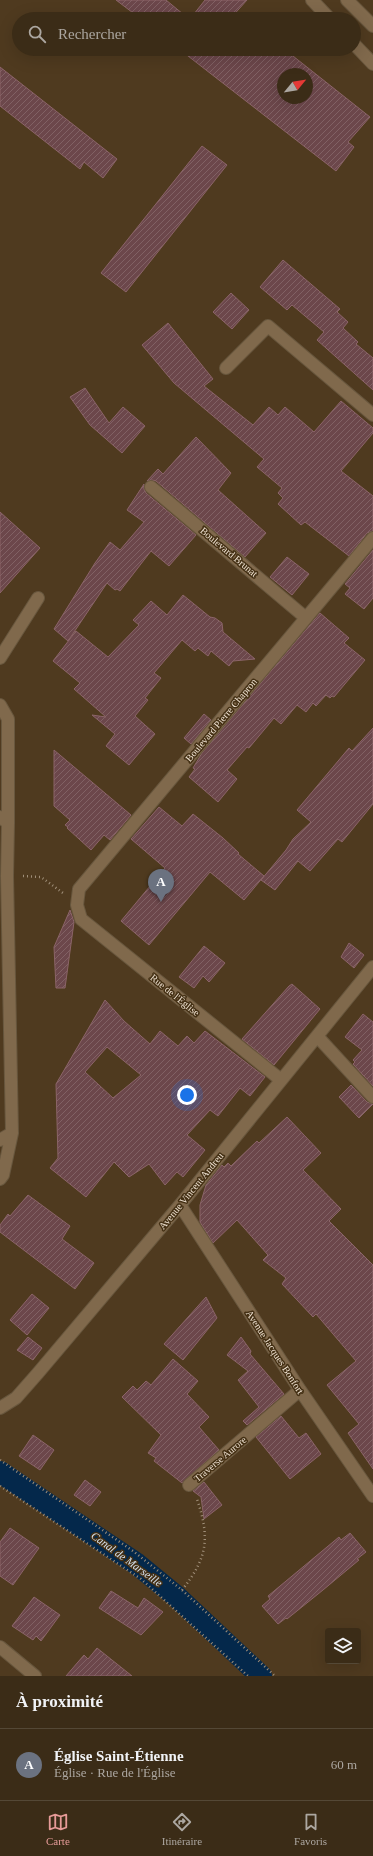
<!DOCTYPE html>
<html lang="fr">
<head>
<meta charset="utf-8">
<style>
	:root { --surface:#3b2c17; --page:#423420; --text:#f1f3f6; --muted:#aca7a1; --line:#544836; --accent:#e69b98 }
	body { margin:0; font-family:Georgia,serif; background:var(--page); color:var(--text) }
	.controls { position:absolute; right:12px; bottom:12px; display:grid; overflow:hidden; border-radius:4px; box-shadow:0 4px 16px #0002 }
	.controls button { width:36px; height:36px; display:grid; place-items:center; padding:0; border:0; border-bottom:1px solid var(--line); background:var(--surface); color:var(--text); font:20px sans-serif }
	.compass { position:absolute; left:277px; top:68px; width:36px; height:36px; border-radius:50%; background:var(--surface); box-shadow:0 4px 16px #0002; rotate:60deg }
	.you { position:absolute; left:187px; top:1095px; width:14px; height:14px; margin:-10px; border:3px solid #fff; border-radius:50%; background:#1a73e8; box-shadow:0 0 0 6px #1a73e833 }
	.badge { display:grid; place-items:center; width:26px; height:26px; border-radius:50%; background:var(--accent); color:#fff; font-size:13px; font-weight:700 }
	.pin { position:absolute; translate:-50% -33px; filter:drop-shadow(0 1px 2px #0008) }
	.pin::after { content:''; position:absolute; top:21px; width:14px; height:12px; background:inherit; clip-path:polygon(0 0,100% 0,50% 100%) }
	.list { margin:0; padding:0; list-style:none }
	h2 { display:flex; justify-content:space-between; align-items:center; height:52px; margin:0; padding:0 16px; font-size:17px }
	h2 small { font-size:13px; font-weight:400; color:var(--muted) }
	.list li { display:grid; grid-template-columns:26px 1fr auto; gap:12px; align-items:center; box-sizing:border-box; height:72px; padding:0 16px; border-top:1px solid var(--line) }
	.list b { display:block; font-size:15px; white-space:nowrap }
	.list p { margin:0; font-size:13px; white-space:nowrap; color:var(--muted) }
	.list em { font-size:13px; font-style:normal; color:var(--muted) }
	.icon { flex:none; width:22px; height:22px; fill:none; stroke:currentColor; stroke-width:2; stroke-linecap:round; stroke-linejoin:round }
	.map { position:relative; flex:none; width:373px; height:1676px; overflow:hidden }
	.search { position:absolute; background:var(--surface); box-shadow:0 4px 16px #0002; left:12px; right:12px; top:12px; height:44px; display:flex; align-items:center; gap:10px; box-sizing:border-box; padding:0 14px; border-radius:22px; color:var(--muted); font-size:15px }
	.sheet { height:124px; background:var(--surface) }
	nav { display:flex; justify-content:space-around; align-items:center; box-sizing:border-box; height:56px; border-top:1px solid var(--line); background:var(--surface); font-size:11px; color:var(--muted) }
	nav a { display:grid; justify-items:center; gap:2px }
	nav .on { color:var(--accent) }
	.map>svg:first-child { display:block }
	.lines { fill:none; stroke-linecap:round; stroke-linejoin:round }
	.canal { stroke:#04284b; stroke-width:22 }
	.building { fill:url(#building-hatch); stroke:#8b6468; fill-rule:evenodd }
	.minor-casing { stroke:#68573e; stroke-width:14 }
	.path { stroke:#a08f79; stroke-width:2.5; stroke-dasharray:1 3; stroke-linecap:butt }
	.minor { stroke:#80694c; stroke-width:12 }
	.labels { text-anchor:middle; dominant-baseline:central; stroke-width:3; stroke-linejoin:round; paint-order:stroke }
	.street-label { font-size:10px; fill:#efe2d2; stroke:#443014 }
	.water-label { font-size:11px; font-style:italic; fill:#d6e3f2; stroke:#443014 }
</style>
</head>
<body>
<div class="map">
<svg width="373" height="1676" viewBox="0 0 373 1676">
	<defs>
		<pattern id="building-hatch" width="6" height="6" patternUnits="userSpaceOnUse"><rect width="6" height="6" fill="#6c474b"/><path d="M-1 1l2-2M0 6l6-6M5 7l2-2" fill="none" stroke="#816164"/></pattern>
	</defs>
	<rect width="100%" height="100%" fill="#4f3a1f"/>
	<g class="lines">
		<!-- canal -->
		<path class="canal" d="M0,1472l137,92 39,32 85,80"/>
	</g>
	<!-- building -->
	<path class="building" d="M116,0h50l23,19h-48z
		M205,0h42l-17,19h-40z
		M179,49h101l13,7 77,61 -22,25 6,5 -18,24zM283,74h24v24h-24z
		M0,67l117,92 -14,19 -19,-16 -4,7 -80,-63z
		M202,146l25,19 -101,127 -25,-19z
		M283,260l57,49 -3,3 11,10 -5,6 15,14 -2,2 17,14v32l-56,-50 7,-8 -32,-27 -5,5 -27,-23z
		M231,293l18,17 -17,19 -19,-17z
		M168,323l45,56 -9,7 49,39 16,-18 9,8 7,-8 29,25 27,-31 32,27v5l-32,38 32,25v35l-6,2 -18,23 -44,-34 -4,3 -23,-21 5,-6 -5,-5 4,-5 -25,-21 7,-8 -90,-76 -32,-38z
		M85,388l24,35 14,-16 22,19 -23,27 -32,-28 -20,-28z
		M196,437l35,36 -13,17 48,43 -21,24 -89,-76 -4,-1 -5,1 11,-12 5,5z
		M144,484v5l2,4 50,42 -27,31 -18,-15 -31,40 -3,-2 -2,1 -8,-7 -39,58 -14,-12 41,-66 15,-21 10,8 24,-28 -17,-12z
		M0,512l40,36 -40,45z
		M373,550v48l-9,11 -19,-15 5,-6 -5,-4z
		M287,557l22,17 -17,21 -22,-18z
		M183,595l27,22 5,1 7,5 1,9 32,27 -22,2 -4,5 -18,-15 -3,5 -10,-8 -3,3 -13,-11 -28,33 7,5 -16,20 3,2 -13,16 20,18 -26,31 -23,-19 9,-12 -23,-19 14,2 -32,-28 6,-6 -27,-22 23,-30 32,26 31,-32 -6,-5 18,-19 16,14z
		M320,613l29,25 -5,5 21,17 -31,37 -2,-1 -2,2 -4,-3 -10,11 -3,-3 -7,9 -9,-7 -16,19 -7,-6 -25,30 -2,-1 -20,23 10,9 -19,23 -29,-25 6,-8 -2,-1 9,-15z
		M204,714l7,6 -20,24 -7,-6z
		M373,728v76l-31,38 -4,-3 -28,32 -12,-10 -23,29 -14,-10 25,-30 7,-11 18,-17 -14,-12 52,-62 3,3z
		M54,750l77,65 -21,25 -6,-5 -13,15 -24,-22 1,-1 -3,-2 5,-5 -16,-14z
		M159,807l23,19 11,-12 30,24 16,15 -1,1 26,22 -20,24 -34,-28 -61,73 -28,-24 44,-53 -34,-29z
		M70,910l4,12 -9,66h-9l-2,-41z
		M349,943l15,12 -10,13 -13,-11z
		M204,946l21,17 -16,19 -6,-6 -9,12 -15,-11z
		M292,984l28,25 -46,56 -32,-26 47,-53z
		M105,1000l19,21 26,23 10,-13 18,15 9,-10 7,7 11,-12 60,46 -15,19 -10,-8 -22,28 -8,-6 -23,25 18,15 -22,27 -6,-5 -12,13 -16,-21 -20,13 -15,-15 -28,35 -36,-29 8,-10 -2,-74zM107,1047l34,28 -28,23 -28,-26z
		M363,1014l10,8v64l-20,-22 2,-2 -2,-2 9,-10 -17,-13z
		M351,1085l16,17 6,2 -14,14 -20,-21z
		M287,1117l34,36 -18,17 38,39 -12,12 44,44v204l-25,-36 11,-9 -32,-39 29,-24 -40,-47 -3,3 -31,-33 4,-6 -23,-18 5,-5 -31,-35 -24,23 -13,-21v-17l6,-20 16,-20 2,2 4,-4 3,3 26,-25 2,2z
		M28,1195l42,31 -8,13 32,24 -19,26 -75,-57v-7l8,-11 2,2z
		M32,1294l17,14 -22,27 -17,-15z
		M206,1297l11,21 -34,42 -19,-16z
		M28,1337l14,11 -9,12 -16,-10z
		M241,1337l10,14 -1,3 34,40 -37,31 -4,-4 16,-14 -21,-27 10,-9 -21,-16z
		M173,1359l25,22 -11,13 22,23 -10,10 20,23 -37,33 -28,-22 2,-3 -8,-5 13,-18 -39,-38 11,-11 4,4 9,-9 5,4z
		M281,1416l18,22 7,-5 15,21 -31,25 -34,-42z
		M33,1435l21,15 -14,20 -21,-14z
		M85,1480l16,12 -11,14 -16,-11z
		M204,1482l18,23 -18,14 -3,-22 -8,-6z
		M10,1528l29,20 -26,37 -13,-9v-34z
		M350,1533l16,19 -9,7 2,1 -36,30 -36,29 -1,-1 -8,6 -16,-18 8,-7 -2,-3 71,-59 2,3z
		M111,1591l27,17 6,-10 19,14 -22,23 -42,-27z
		M34,1597l26,18 -19,26 -5,-5 -3,4 -21,-14z
		M97,1648l35,28h-66l18,-21 4,4z"/>
	<g class="lines">
		<!-- minor casing -->
		<g class="minor-casing">
			<path id="minor" d="M312,0l18,19
				M347,0l26,26
				M354,44l19,20
				M226,368l42,-42 105,89
				M151,487l155,131
				M0,658l38,-60
				M0,705l8,14v104
				M0,817l8,6 -1,53 5,257 -9,42 -3,4
				M317,1036l56,61
				M281,1080l-200,-161 -4,-14 2,-16 294,-351
				M0,1140l12,-7
				M180,1205l120,185 73,106
				M0,1408l16,-10 22,-25 142,-168 193,-238
				M189,1485l111,-95
				M0,1647l35,29"/>
		</g>
		<!-- path -->
		<path class="path" d="M23,876l18,1 22,16
			M0,1460l133,91 49,39 93,86
			M0,1486l141,93 107,97
			M182,1590c26,-33 28,-52 15,-91"/>
		<!-- minor -->
		<use href="#minor" class="minor"/>
	</g>
	<g class="labels">
		<!-- street labels -->
		<g class="street-label">
			<text transform="translate(229 552) rotate(40)">Boulevard Brunat</text>
			<text transform="translate(221 720) rotate(-50)">Boulevard Pierre Chapron</text>
			<text transform="translate(175 995) rotate(39)">Rue de l'Église</text>
			<text transform="translate(191 1191) rotate(-51)">Avenue Vincent Andreu</text>
			<text transform="translate(275 1352) rotate(57)">Avenue Jacques Bonfort</text>
			<text transform="translate(220 1459) rotate(-40)">Traverse Aurore</text>
		</g>
		<!-- water labels -->
		<g class="water-label">
			<text transform="translate(127 1559) rotate(36)">Canal de Marseille</text>
		</g>
	</g>
</svg>
<div class="controls">
<button><svg class="icon" aria-label="layers" viewBox="0 0 24 24"><path d="M12 4l9 5-9 5-9-5zM3 14l9 5 9-5"/></svg></button>
</div>
<svg class="compass" viewBox="-18 -18 36 36"><path d="M0-13l5 13h-10z" fill="#e53935"/><path d="M0 13l5-13h-10z" fill="#aca7a1"/></svg>
<div class="you"></div>
<div class="pin badge" style="left:161px;top:902px;background:#6b7280">A</div>
<div class="search"><svg class="icon" aria-label="search" viewBox="0 0 24 24"><circle cx="10" cy="10" r="6"/><path d="M15 15l6 6"/></svg>Rechercher</div>
</div>
<section class="sheet">
<h2>À proximité<small></small></h2>
<ul class="list">
<li><span class="badge" style="background:#6b7280">A</span><div><b>Église Saint-Étienne</b><p>Église · Rue de l'Église</p></div><em>60 m</em></li>
</ul>
</section>
<nav>
<a class="on"><svg class="icon" aria-label="map" viewBox="0 0 24 24"><path d="M3 6l6-2 6 2 6-2v14l-6 2-6-2-6 2zM9 4v14M15 6v14"/></svg>Carte</a>
<a><svg class="icon" aria-label="directions" viewBox="0 0 24 24"><path d="M12 3l9 9-9 9-9-9zM9 14v-3h6M13 9l2 2-2 2"/></svg>Itinéraire</a>
<a><svg class="icon" aria-label="saved" viewBox="0 0 24 24"><path d="M7 4h10v16l-5-4-5 4z"/></svg>Favoris</a>
</nav>
</body>
</html>
